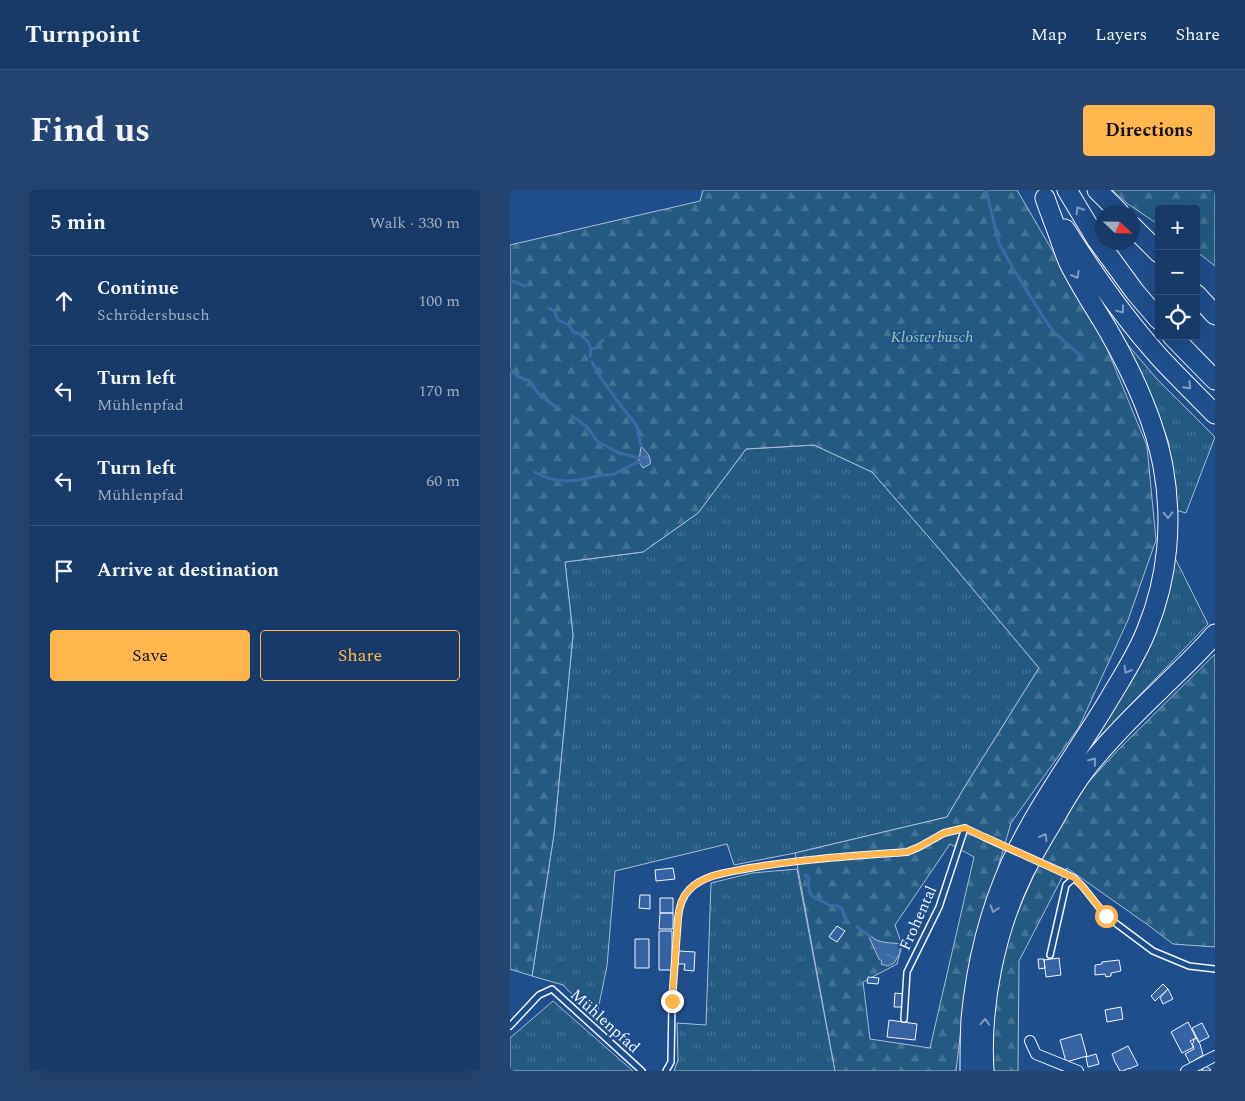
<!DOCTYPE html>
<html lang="en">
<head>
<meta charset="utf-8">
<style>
	:root { --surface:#173a69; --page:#244571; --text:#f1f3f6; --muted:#9eadc0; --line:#36547d; --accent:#ffb74d }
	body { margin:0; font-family:Spectral,serif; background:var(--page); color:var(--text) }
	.controls { position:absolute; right:15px; top:15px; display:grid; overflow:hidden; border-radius:5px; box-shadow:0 5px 20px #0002 }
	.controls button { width:45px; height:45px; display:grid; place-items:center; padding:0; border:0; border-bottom:1px solid var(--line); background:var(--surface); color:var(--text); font:25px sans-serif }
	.compass { position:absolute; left:585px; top:15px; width:45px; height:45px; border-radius:50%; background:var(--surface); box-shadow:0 5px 20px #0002; rotate:112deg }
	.stop { position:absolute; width:15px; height:15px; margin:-11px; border:4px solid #ffb74d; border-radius:50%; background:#fff }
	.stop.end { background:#ffb74d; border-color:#fff; box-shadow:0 1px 5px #0008 }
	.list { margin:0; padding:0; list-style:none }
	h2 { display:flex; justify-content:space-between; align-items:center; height:65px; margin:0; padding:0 20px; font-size:21px }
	h2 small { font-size:16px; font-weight:400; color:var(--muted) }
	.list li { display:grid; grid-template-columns:32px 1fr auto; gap:15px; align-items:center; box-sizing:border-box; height:90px; padding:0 20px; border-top:1px solid var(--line) }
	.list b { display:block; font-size:19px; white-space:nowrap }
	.list p { margin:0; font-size:16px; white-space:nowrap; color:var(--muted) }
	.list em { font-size:16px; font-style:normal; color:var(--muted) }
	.actions { display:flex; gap:10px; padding:15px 20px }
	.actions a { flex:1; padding:11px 0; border:1px solid var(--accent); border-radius:5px; text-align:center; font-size:18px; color:var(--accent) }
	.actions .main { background:var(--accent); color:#111 }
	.icon { flex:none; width:28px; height:28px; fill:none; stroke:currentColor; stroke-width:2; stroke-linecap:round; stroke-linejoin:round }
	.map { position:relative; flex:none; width:705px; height:881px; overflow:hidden; border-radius:5px }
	header { display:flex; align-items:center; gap:30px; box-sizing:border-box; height:70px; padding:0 25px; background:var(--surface); border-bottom:1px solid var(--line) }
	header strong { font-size:24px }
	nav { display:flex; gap:28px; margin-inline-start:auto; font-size:18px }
	.intro { display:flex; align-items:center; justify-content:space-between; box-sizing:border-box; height:120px; padding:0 30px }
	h1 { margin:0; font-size:35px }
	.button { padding:12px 22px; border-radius:5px; background:var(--accent); color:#111; font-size:18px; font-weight:700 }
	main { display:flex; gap:30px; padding:0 30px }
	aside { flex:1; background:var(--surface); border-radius:5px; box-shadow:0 5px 20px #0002 }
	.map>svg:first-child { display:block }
	.grass { fill:url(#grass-tufts); stroke:#a8bbd7 }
	.forest { fill:url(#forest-firs); stroke:#a8bbd7; fill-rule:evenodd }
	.water { fill:url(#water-ripples); stroke:#a8bbd7 }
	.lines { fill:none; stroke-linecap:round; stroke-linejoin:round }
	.stream { stroke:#3b69a3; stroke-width:3 }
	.building { fill:#3563a3; stroke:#f2f6ff }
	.service-casing { stroke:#f2f6ff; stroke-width:8 }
	.minor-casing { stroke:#f2f6ff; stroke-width:12 }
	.motorway-casing { stroke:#f2f6ff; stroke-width:21 }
	.service { stroke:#1f4e8c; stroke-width:5 }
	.minor { stroke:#1f4e8c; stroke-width:10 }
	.motorway { stroke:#1f4e8c; stroke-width:19 }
	.service-bridge-casing { stroke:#f2f6ff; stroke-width:8; stroke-linecap:butt }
	.service-bridge { stroke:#1f4e8c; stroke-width:5 }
	.oneway { stroke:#7e9ac0 }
	.route { stroke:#ffb74d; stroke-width:6 }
	.labels { text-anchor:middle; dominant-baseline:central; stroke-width:4; stroke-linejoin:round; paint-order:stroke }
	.park-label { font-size:16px; font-style:italic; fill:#97c8a6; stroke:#1f4e8c }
	.street-label { font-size:16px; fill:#f2f6ff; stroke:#1f4e8c }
</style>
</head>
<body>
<header>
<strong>Turnpoint</strong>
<nav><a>Map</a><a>Layers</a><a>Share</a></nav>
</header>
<div class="intro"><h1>Find us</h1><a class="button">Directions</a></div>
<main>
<aside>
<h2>5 min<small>Walk · 330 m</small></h2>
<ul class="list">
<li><svg class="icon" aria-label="ahead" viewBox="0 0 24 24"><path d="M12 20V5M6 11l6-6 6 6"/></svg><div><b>Continue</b><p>Schrödersbusch</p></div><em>100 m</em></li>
<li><svg class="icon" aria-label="left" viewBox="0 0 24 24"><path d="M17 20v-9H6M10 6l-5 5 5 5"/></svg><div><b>Turn left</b><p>Mühlenpfad</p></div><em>170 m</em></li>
<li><svg class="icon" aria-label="left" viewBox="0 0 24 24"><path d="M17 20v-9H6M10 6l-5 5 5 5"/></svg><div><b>Turn left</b><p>Mühlenpfad</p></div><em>60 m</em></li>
<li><svg class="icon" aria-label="arrive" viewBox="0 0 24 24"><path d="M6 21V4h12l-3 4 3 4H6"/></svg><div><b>Arrive at destination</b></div></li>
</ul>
<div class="actions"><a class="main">Save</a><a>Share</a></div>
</aside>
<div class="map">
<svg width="705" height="881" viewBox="0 0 705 881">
	<defs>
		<pattern id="grass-tufts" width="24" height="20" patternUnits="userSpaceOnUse" patternTransform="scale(1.25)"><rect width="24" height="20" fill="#245a82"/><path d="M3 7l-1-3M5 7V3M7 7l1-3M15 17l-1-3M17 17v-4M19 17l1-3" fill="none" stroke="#447295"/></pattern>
		<pattern id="forest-firs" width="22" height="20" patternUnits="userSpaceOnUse" patternTransform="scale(1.25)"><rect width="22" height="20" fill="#245a82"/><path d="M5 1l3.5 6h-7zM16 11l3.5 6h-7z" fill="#447295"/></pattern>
		<pattern id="water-ripples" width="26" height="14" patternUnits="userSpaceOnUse" patternTransform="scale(1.25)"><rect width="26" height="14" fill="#3b69a3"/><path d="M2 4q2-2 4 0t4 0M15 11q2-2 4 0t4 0" fill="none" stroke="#587fb1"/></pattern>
	</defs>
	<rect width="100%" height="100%" fill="#1f4e8c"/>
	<!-- grass -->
	<path class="grass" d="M607,142l39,46 59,59 -29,76 -14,-4 -3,-66 -22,-55z
		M304,255l58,27 69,79 98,117 -75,120 -17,29 -152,36 -61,12 -7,-21 -112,27 -8,95 -11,53 -33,-34 -31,-9 22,-142 19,-199 -8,-73 78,-10 55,-39 48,-64z
		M664,366l34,68 -122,127z
		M287,679l38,202h-161l4,-11 -1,-37 29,2 5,-142 41,-10z
		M43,811l80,70h-123v-33z"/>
	<!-- forest -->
	<path class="forest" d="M193,0h314l84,144 46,112 9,94 -28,80 -49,107 -68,96 -43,148 -12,100h-121l-40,-218 152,-36 17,-29 75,-120 -98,-117 -69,-79 -58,-27 -68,4 -48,64 -55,39 -78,10 8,73 -19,199 -22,142 -22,-7v-724l190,-44zM440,654l24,13 -44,191 -60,-9 -7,-57 34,-18 5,-19 -7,-20z
		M602,0h103v76l-19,-15v-42h-37v16l-31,-21z
		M705,464v293l-42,-3 -25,-19 -81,-57 -48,93 -1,110h-26l-3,-39 17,-95 38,-84 27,-52 47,-51z"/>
	<!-- water -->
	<path class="water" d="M131,256c4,5 11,10 9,18l-7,4 -4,-6z
		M361,746c7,8 19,6 29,8v9l-6,10 -6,3 -7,-2 1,-3 -3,-2 -10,-22z"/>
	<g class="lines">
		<!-- stream -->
		<path class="stream" d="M476,0l13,53 15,27 33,53 8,10 28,25
			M0,89l2,2 13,5
			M39,118l5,3 4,9 11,5 4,7 7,2 8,8 3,7 -1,7
			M81,159l4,-1 8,-8
			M82,172l9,16 20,28 16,20 4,20
			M0,179l7,7 12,5 9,12 19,15
			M62,226l14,10 12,16 21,11 20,5
			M25,282c23,14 43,9 67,3 4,0 8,0 12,-1 8,-3 15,-9 25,-12
			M295,685l4,3 -1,5 2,10 3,4 19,9h6l4,3 5,14
			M347,737l13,9"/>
	</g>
	<!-- building -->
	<path class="building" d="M163,678l2,11 -19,2 -1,-11z
		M130,705h10v14l-11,-1z
		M150,708h13v15h-13z
		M150,723h13v16h-14z
		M327,736l8,5 -8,11 -8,-5z
		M149,741h13v39h-13z
		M125,749h14v29h-14z
		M169,761l16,1 -1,19 -10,-1 1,-6h-7z
		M549,768l2,17 -15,2 -2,-17z
		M528,769h6l1,9 -6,1z
		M609,770l2,11 -10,2v3l-5,1 -1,-3 -10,1v-10l7,-1v-2z
		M358,787l11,1 -1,6 -11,-1z
		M653,794l5,5 -13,12 -4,-5z
		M658,799l5,10 -10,5 -3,-6z
		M385,803l9,1 -1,13h-9z
		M611,817l2,12 -16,3 -2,-12z
		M379,830l28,4 -2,16 -28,-3z
		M678,832l8,16 -6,3 4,6 -12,6 -11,-21z
		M692,833l7,14 -10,5 -7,-14z
		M571,844l6,22 -21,6 -6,-22z
		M686,848l4,6 3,11 -13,8 -5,-9 9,-5 -2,-5 2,-2 -1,-2z
		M618,856l10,19 -9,4v-1l-6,3h-3l-6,-11v-1l-2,-5z
		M586,864l3,10 -11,3 -2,-10z
		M696,876l5,4 -1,1h-9z"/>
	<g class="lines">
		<!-- service casing -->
		<g class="service-casing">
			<path id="service" d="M455,638l19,9
				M556,684l8,4 9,9 23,29 47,35 36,15 26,3
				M540,765l16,-70 8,-7
				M394,829l3,-47 32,-65 26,-79
				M0,836l29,-31 13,-6 90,82
				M156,881l5,-9 1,-61 6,-83c1,-10 4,-21 11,-28 15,-16 41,-18 61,-22 52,-9 104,-12 157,-16l12,-5 25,-14 21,-5"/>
		</g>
		<!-- minor casing -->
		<g class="minor-casing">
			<path id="minor" d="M520,851l6,13 42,17
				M676,881l29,-15"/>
		</g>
		<!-- motorway casing -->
		<g class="motorway-casing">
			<path id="motorway" d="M557,0l30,50 38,52 24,28
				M587,0l22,22
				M622,36l27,27
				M555,39c29,46 60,90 96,130 18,19 36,37 54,55
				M686,104l19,21
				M662,146l43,44
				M460,881c0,-17 0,-35 1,-52 5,-53 18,-107 40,-156 27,-59 67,-111 100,-167 13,-22 27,-43 36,-67 21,-51 26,-108 16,-163 -9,-48 -31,-94 -55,-136 -13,-22 -27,-43 -38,-65 -4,-8 -6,-15 -9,-23 -5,-15 -11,-29 -16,-44
				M474,881c-4,-65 11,-140 40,-199 9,-17 18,-33 28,-49 12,-22 25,-45 42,-64 20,-24 42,-46 65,-68 19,-19 38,-36 56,-57"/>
		</g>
		<!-- service -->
		<use href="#service" class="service"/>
		<!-- minor -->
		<use href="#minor" class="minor"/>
		<!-- motorway -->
		<use href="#motorway" class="motorway"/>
		<!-- service-bridge casing -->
		<g class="service-bridge-casing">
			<path id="service-bridge" d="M474,647l82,37"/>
		</g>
		<!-- service-bridge -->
		<use href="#service-bridge" class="service-bridge"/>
	</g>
	<!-- one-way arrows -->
	<defs><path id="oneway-chevron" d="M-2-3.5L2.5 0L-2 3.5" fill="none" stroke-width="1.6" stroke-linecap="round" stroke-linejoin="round" transform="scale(1.25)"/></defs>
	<g class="oneway">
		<use href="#oneway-chevron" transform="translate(569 20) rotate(-122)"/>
		<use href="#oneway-chevron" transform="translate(566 85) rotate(60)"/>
		<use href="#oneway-chevron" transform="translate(611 120) rotate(53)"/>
		<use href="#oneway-chevron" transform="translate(678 196) rotate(46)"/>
		<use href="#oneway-chevron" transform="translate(658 325) rotate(89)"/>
		<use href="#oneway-chevron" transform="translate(617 480) rotate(120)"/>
		<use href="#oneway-chevron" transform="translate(583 571) rotate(-52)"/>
		<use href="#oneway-chevron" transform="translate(534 647) rotate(-60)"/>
		<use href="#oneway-chevron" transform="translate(484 719) rotate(108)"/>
		<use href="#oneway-chevron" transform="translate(475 832) rotate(-86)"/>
	</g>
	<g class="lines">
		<!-- route -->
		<path class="route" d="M162,811l6,-83c1,-10 4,-21 11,-28 15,-16 41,-18 61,-22 52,-9 104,-12 157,-16l12,-5 25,-14 21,-5 109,50 9,9 23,29"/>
	</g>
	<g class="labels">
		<!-- park labels -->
		<g class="park-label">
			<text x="422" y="147">Klosterbusch</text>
		</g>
		<!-- street labels -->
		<g class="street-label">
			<text transform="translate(408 728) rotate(-66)">Frohental</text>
			<text transform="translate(95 831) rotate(42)">Mühlenpfad</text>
		</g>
	</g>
</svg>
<div class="controls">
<button>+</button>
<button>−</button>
<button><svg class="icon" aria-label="locate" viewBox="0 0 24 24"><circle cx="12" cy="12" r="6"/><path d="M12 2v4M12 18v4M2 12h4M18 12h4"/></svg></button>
</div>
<svg class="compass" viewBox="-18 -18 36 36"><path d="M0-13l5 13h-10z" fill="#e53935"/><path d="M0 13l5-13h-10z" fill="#9eadc0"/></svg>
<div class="stop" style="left:596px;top:726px"></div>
<div class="stop end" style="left:162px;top:811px"></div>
</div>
</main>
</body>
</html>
